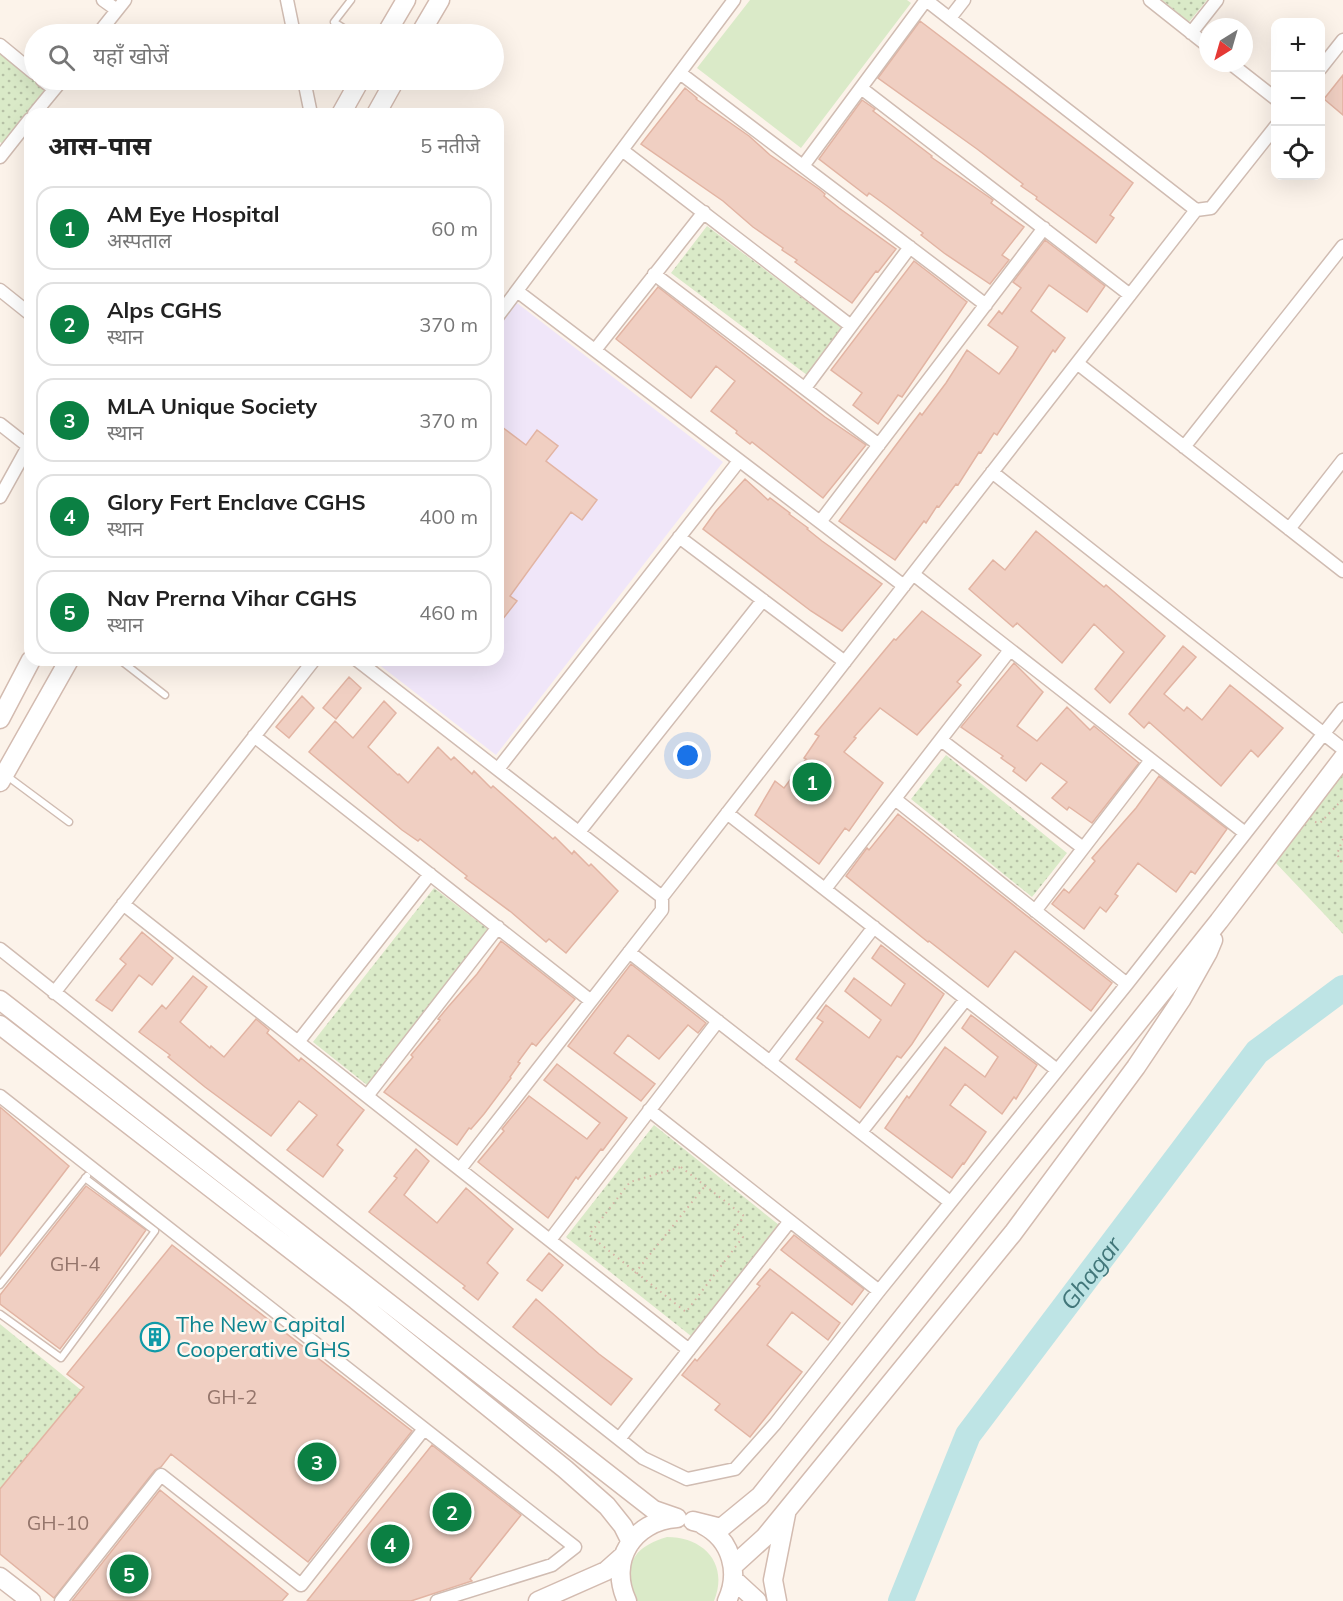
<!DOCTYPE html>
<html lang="hi">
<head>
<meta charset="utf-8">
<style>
	:root { --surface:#fff; --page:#f6f6f6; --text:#222; --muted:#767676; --line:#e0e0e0; --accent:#0b8043 }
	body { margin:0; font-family:Mulish,"Noto Sans Devanagari",sans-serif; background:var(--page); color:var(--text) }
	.controls { position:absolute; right:18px; top:18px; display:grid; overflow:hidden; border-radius:12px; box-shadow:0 6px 24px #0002 }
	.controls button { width:54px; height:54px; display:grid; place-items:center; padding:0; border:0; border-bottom:2px solid var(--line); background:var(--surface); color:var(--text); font:30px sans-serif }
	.compass { position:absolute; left:1199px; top:18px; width:54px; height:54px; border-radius:50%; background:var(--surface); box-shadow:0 6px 24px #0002; rotate:217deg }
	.you { position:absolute; left:688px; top:756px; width:21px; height:21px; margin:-15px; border:4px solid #fff; border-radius:50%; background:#1a73e8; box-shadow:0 0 0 9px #1a73e833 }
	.badge { display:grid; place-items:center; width:39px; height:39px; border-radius:50%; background:var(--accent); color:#fff; font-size:20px; font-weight:700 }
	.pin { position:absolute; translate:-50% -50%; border:3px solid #fff; box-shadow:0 2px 6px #0006 }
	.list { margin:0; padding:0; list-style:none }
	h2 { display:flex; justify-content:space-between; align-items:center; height:78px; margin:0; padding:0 24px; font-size:26px }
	h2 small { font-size:20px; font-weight:400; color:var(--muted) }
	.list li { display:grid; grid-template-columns:39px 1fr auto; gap:18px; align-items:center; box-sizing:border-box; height:84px; margin:0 12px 12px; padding:0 12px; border:2px solid var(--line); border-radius:18px }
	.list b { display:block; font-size:22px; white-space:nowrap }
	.list p { margin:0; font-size:20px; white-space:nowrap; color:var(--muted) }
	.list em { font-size:20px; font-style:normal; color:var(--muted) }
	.icon { flex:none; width:33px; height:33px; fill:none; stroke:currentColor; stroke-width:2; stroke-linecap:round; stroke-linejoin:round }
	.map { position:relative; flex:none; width:1343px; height:1601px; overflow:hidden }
	.search { position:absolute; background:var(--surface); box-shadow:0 6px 24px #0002; left:24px; top:24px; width:480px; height:66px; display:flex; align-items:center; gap:15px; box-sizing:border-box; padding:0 21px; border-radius:33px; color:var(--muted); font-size:22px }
	.panel { position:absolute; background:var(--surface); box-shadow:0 6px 24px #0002; left:24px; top:108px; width:480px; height:558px; border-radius:18px }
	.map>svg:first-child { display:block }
	.education { fill:#f0e6f9 }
	.grass { fill:#daeac8 }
	.park { fill:url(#park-dots) }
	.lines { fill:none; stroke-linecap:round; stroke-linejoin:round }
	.river { stroke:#bee4e5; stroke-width:26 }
	.building { fill:#f0cfc2; stroke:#e2b4a3; stroke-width:1.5 }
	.lane-casing { stroke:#d0bcb2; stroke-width:9 }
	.street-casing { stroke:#d0bcb2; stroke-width:15 }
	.secondary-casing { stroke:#d3bbb0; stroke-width:21 }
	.path { stroke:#d6b2a5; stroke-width:2; stroke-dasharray:1.5 4.5; stroke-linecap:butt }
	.lane { stroke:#fff; stroke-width:6 }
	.street { stroke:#fff; stroke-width:12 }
	.secondary { stroke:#fff; stroke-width:18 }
	.labels { text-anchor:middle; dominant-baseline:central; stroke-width:5; stroke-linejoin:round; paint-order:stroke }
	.number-label { font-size:20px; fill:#94756b }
	.culture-label { font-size:22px; fill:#0d838f; stroke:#fef7f0; text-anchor:start }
	.water-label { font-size:24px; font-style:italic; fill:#42777a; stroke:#fef7f0 }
</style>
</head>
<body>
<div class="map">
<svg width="1343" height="1601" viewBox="0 0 1343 1601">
	<defs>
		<pattern id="park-dots" width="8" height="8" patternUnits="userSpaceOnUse" patternTransform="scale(1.5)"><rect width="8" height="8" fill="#daeac8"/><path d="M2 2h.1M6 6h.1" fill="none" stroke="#b5c0a5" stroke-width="1.8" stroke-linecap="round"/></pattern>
	</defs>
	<rect width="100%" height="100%" fill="#fcf3ea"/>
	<!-- education -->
	<path class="education" d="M517,303l206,159 -227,293 -123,-95h125v-333z"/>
	<!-- grass -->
	<path class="grass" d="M750,0h157l4,3 -110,145 -104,-80z
		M667,1537c37,0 62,27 47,64h-81c-8,-35 -3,-53 34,-64z"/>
	<!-- park -->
	<path class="park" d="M1162,0h45l-18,22z
		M0,52l48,38 -44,55 -4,-3z
		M707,226l135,102 -35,47 -136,-102z
		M946,755l121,98 -35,44 -121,-98z
		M1343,773v161l-70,-74z
		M434,888l55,42 -122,155 -54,-43z
		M654,1125l125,100 -88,111 -125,-99z
		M0,1324l81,66 -81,99z"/>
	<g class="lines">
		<!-- river -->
		<path class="river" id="s1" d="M901,1601l67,-166 289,-383 86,-64"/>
	</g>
	<!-- building -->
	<path class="building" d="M920,21l213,162 -23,32 4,3 -18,25 -60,-44 1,-2 -16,-11 2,-2 -46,-35 -99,-71z
		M1343,75v40l-19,-16z
		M685,88l12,10 -1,1 53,37 21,19 49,34 6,5 -1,2 15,12 57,41 -18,23 -2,-1 -24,32 -57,-41 2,-2 -15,-10 1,-2 -30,-21 -30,-26 -82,-57z
		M862,100l13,9 -2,2 59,45 -1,1 62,43 -2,3 33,24 -22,28 7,5 -19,24 -46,-31 -23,-18 2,-2 -36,-27 -18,-13 -2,3 -48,-37z
		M1045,240l60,46 -18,26 -38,-27 -18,26 34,27 -10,14 -2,-2 -56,85 -3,-2 -13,20 -2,-1 -21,33 -2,-1 -17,23 -2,-1 -11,17 -2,-2 -29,39 -56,-39 81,-108 2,2 24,-32 21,-33 32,24 14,-19 5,-8 -30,-22 11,-14 3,3 19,-26 -8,-6z
		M914,261l53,41 -65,95 -4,-2 -20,29 -25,-19 9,-12 -31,-23z
		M658,287l167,130 41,28 -43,53 -71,-56 -2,2 -14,-11 1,-2 -26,-20 24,-30 -19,-15 -25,32 -75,-59z
		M498,424l28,21 11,-15 21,16 -12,15 51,39 -15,20 -11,-8 -61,84 7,5 -19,24z
		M745,479l23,21 2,-2 20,15 -1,1 19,14 -1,1 15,12 60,43 -40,47 -31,-20 -108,-82 13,-18z
		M1036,531l68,56 2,-2 59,51 -55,67 -15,-14 29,-37 -30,-28 -32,39 -45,-40 -4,4 -44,-38 24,-29 12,10z
		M922,611l59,44 -24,27 4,3 -44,50 -37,-27 -26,29 2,1 -12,14 39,31 -34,48 -4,-3 -26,36 -64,-49 20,-34 9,7 22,-29 -2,-1 15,-22 -4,-2 79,-95 2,1z
		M1183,646l13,11 -32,37 20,17 3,-4 15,13 28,-35 53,43 -25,29 -7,-7 -30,36 -72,-64 -5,6 -15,-14z
		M1014,663l29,29 -26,34 20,15 30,-34 23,23 4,-4 45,37 -47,60 -23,-16 -2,3 -15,-12 15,-16 -26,-19 -15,18 -13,-10 2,-3 -14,-10 2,-2 -42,-29z
		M349,677l12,11 -25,31 -13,-11z
		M302,696l12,12 -25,30 -13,-11z
		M384,701l12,12 -28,34 30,28 1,-1 9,9 30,-36 13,13 3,-3 18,17 2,-3 17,17 2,-2 60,53 2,-2 17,17 2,-3 15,15 2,-2 27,27 -52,62 -17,-14 -3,3 -35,-30 -46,-34 2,-2 -47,-37 -2,2 -16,-11 -93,-78 26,-31 18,17z
		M1159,776l68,53 -32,45 -4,-3 -15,21 -38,-29 -23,31 3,2 -12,16 -6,-5 -16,22 -32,-25 12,-15 5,4 26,-32 -3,-3 44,-50z
		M898,814l214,169 -21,28 -76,-60 -27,36 -59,-46 -1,1 -82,-66 21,-28 2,2z
		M142,932l31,26 -21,27 -13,-10 -27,36 -16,-11 30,-36 -6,-5z
		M501,941l74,58 -39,47 -4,-3 -14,19 2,1 -10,14 1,1 -27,36 -13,15 -2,-1 -12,17 -73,-53 29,-35 -2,-2 29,-35 -2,-1 10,-12 29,-33z
		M881,945l63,49 -32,50 -11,14 -4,-2 -37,52 -64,-49 27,-37 -6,-4 9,-13 43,33 12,-18 -36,-29 9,-13 37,28 14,-22 -33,-26z
		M631,964l75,59 -8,10 -10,-8 -29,34 -31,-24 -14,18 41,31 -14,17 -73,-55z
		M193,976l14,11 -27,35 30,26 1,-2 13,11 32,-38 13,11 -2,3 32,28 2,-3 63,52 -27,35 6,5 -20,27 -36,-27 30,-35 -18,-14 -28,35 -66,-49 -37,-30 2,-2 -31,-23 23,-27 4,4z
		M971,1015l66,50 -21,34 -2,-2 -12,17 -37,-30 -15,21 36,27 -22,32 -1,-1 -11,15 -67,-50 22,-32 2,2 36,-51 40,30 13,-20 -36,-29z
		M557,1064l70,54 -24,32 -2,-1 -23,30 -2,-2 -28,41 -70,-56 26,-31 -2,-2 27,-33 58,43 13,-16 -56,-43z
		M0,1107l69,59 -69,90z
		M416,1149l13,12 -25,34 33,28 29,-35 47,41 -26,34 11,10 -20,27 -15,-12 2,-2 -96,-74 28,-34 -3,-2z
		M86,1186l60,44 -46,66 -40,53 -60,-45v-9z
		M794,1235l70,54 -12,16 -71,-55z
		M172,1245l240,186 -104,131 -137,-108 -10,13 -6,3 -101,128 -54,-44v-65l84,-102 -17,-13z
		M549,1253l14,12 -21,26 -15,-11z
		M770,1269l70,54 -12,17 -36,-28 -25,33 35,27 -52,65 -35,-27 5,-6 -38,-29 13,-16 2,2 37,-44 26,-31 -3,-2z
		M536,1299l63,55 33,25 -21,26 -98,-78z
		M432,1445l89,70 -51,64 2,2 -61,20h-104z
		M160,1490l128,104 -6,7h-210z"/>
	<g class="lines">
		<!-- lane casing -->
		<g class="lane-casing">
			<path id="lane" d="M351,0l-17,22 19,12
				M120,660l45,35
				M7,776l62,46
				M0,1285l87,-109
				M0,1314l61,44 94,-127 -70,-53"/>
		</g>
		<!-- street casing -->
		<g class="street-casing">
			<path id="street" d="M103,0l14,10
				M287,0l7,34
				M1150,0l58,46
				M950,18l14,-18
				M1191,33l26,-33
				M98,34l27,-34
				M0,45l34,28
				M1230,63l46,36
				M1320,69l23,-29
				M680,73l306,232
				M42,80l12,9
				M304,80l7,34
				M861,88l269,207
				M34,114l28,-34
				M622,150l229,176
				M0,157l30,-38
				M803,166l123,-166 270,210
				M654,274l225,171
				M0,290l30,24
				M517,291l387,295
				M498,316l236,-316
				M595,350l109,-138
				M1077,363l266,208
				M805,388l105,-141
				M0,424l28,22
				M1184,447l159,-201
				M992,472l351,277
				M0,497l30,-54
				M820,522l224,-294
				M1289,529l54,-69
				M679,537l166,125
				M913,574l332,259
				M357,660l305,237
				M254,736l337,265
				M941,740l142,108
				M498,769l241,-308
				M895,799l232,185
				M727,813l330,257
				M579,832l184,-232
				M825,889l185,-239
				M123,904l566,446
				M1035,911l116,-151
				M0,949l643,509 44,21 48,-10 40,-45 104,-133 248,-307 216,-275
				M629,952l321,250
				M54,993l260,-333
				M298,1042l132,-168
				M770,1062l104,-135
				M0,1096l575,451 -23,18 -115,36
				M367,1096l131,-169
				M649,1110l230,181
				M861,1132l105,-133
				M460,1169l202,-259v-13l534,-687 15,-2 65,-82
				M550,1240l168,-219
				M619,1439l171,-218
				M61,1601l100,-126 140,110 123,-156"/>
		</g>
		<!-- secondary casing -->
		<g class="secondary-casing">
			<path id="secondary" d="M386,34l20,-34
				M420,34l20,-34
				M341,114l19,-34
				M376,114l19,-34
				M0,719l31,-59
				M0,782l69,-122
				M0,1000l654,510 23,8
				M0,1025l356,275 209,169 42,37 16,20 8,16
				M693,1521l28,7 39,-32 459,-575 124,-163
				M703,1525c29,15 37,48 24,76
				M733,1566l32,-29 248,-304 123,-166 45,-67 27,-48 5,-12
				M0,1577l31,24
				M733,1579l24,22
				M538,1601l68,-30 18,-16
				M627,1601c-19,-40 6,-80 50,-83
				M777,1601l-4,-21 13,-66"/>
		</g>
		<!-- path -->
		<path class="path" d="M1315,822l5,1 23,-24
			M1343,839l-6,15 6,11
			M681,1167l63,49 -10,14 9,7 -57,75 -97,-77 41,-53z
			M635,1273l70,-87"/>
		<!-- lane -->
		<use href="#lane" class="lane"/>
		<!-- street -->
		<use href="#street" class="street"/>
		<!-- secondary -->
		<use href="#secondary" class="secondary"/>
	</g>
	<!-- icons -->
	<defs>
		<g id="building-ring" transform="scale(1.5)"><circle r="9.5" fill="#fef7f0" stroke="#0f9aa8" stroke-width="1.5"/><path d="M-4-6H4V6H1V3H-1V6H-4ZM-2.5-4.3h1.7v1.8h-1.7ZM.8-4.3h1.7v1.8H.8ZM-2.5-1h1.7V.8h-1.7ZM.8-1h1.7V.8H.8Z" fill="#0f9aa8"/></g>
	</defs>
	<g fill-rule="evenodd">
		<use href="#building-ring" x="155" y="1337"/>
	</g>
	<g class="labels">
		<!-- number labels -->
		<g class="number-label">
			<text x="75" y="1263">GH-4</text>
			<text x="232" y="1396">GH-2</text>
			<text x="58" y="1522">GH-10</text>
		</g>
		<!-- culture labels -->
		<g class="culture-label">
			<text x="176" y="1324">The New Capital<tspan x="176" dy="25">Cooperative GHS</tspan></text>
		</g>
		<!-- water labels -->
		<g class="water-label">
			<text stroke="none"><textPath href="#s1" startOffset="382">Ghagar</textPath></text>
		</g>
	</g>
</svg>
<div class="controls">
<button>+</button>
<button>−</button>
<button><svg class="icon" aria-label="locate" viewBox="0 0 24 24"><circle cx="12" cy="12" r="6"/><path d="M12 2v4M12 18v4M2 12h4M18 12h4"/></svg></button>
</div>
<svg class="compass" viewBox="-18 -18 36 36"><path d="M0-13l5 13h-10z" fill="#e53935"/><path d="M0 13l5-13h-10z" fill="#767676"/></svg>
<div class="you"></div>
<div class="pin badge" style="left:812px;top:782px">1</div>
<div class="pin badge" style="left:452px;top:1512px">2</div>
<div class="pin badge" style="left:317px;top:1462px">3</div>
<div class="pin badge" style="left:390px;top:1544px">4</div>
<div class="pin badge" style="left:129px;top:1574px">5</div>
<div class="search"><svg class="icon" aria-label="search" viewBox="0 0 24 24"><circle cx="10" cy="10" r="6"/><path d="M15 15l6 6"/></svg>यहाँ खोजें</div>
<section class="panel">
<h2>आस-पास<small>5 नतीजे</small></h2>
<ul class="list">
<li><span class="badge">1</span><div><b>AM Eye Hospital</b><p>अस्पताल</p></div><em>60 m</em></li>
<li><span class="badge">2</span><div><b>Alps CGHS</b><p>स्थान</p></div><em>370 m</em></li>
<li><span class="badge">3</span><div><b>MLA Unique Society</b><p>स्थान</p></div><em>370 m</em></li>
<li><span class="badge">4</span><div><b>Glory Fert Enclave CGHS</b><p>स्थान</p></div><em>400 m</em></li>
<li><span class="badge">5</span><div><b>Nav Prerna Vihar CGHS</b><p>स्थान</p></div><em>460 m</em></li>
</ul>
</section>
</div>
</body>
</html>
